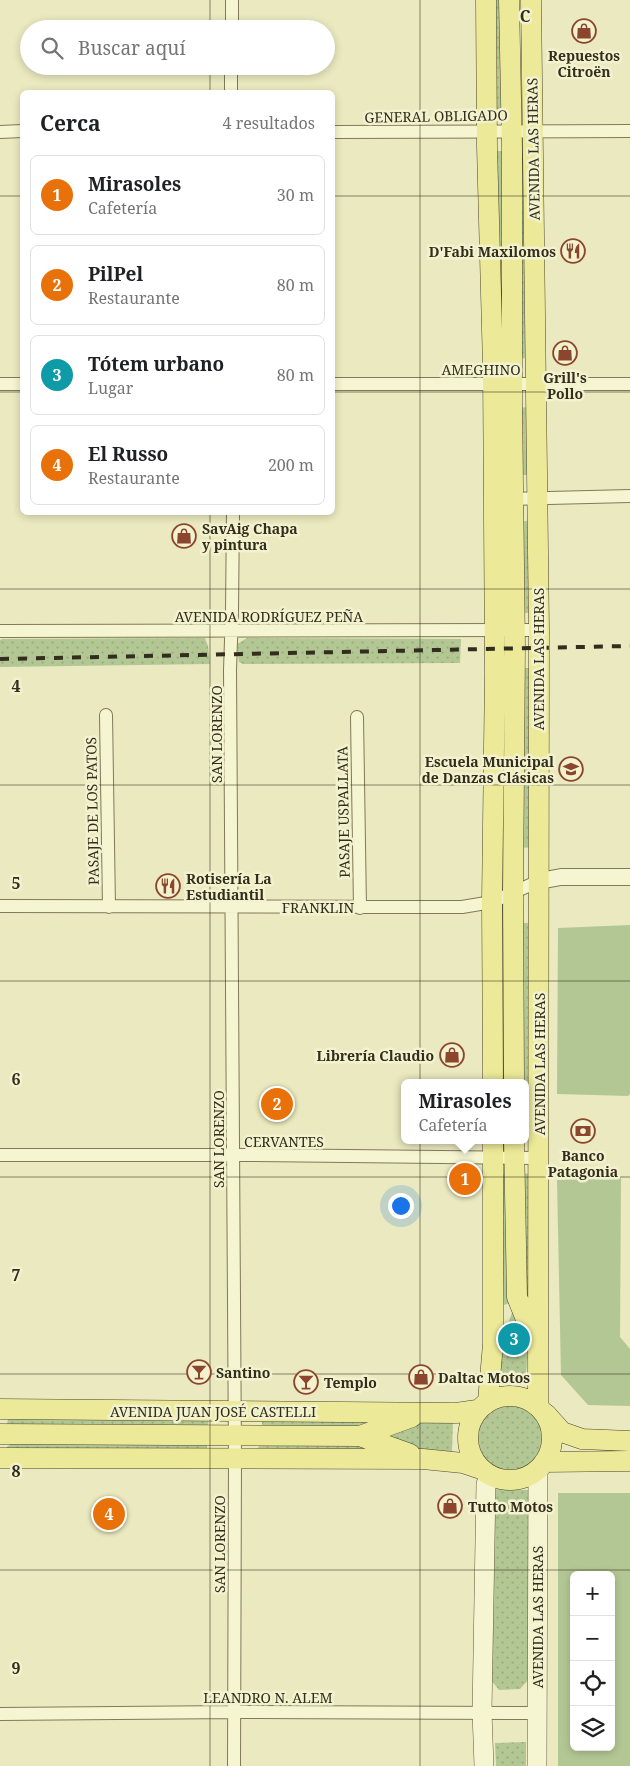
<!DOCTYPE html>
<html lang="es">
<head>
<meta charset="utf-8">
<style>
	:root { --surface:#fff; --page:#f6f6f6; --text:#202124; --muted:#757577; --line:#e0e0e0; --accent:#7c3aed }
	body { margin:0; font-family:"Noto Serif",serif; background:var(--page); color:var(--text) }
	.controls { position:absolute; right:15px; bottom:15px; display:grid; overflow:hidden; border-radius:8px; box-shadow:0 2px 8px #0003 }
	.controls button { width:45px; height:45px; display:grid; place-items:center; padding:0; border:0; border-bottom:1px solid var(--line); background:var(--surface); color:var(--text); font:25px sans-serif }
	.you { position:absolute; left:400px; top:1205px; width:18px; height:18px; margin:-12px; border:4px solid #fff; border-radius:50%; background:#1a73e8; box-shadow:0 0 0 8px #1a73e833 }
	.badge { display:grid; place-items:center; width:32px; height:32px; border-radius:50%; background:var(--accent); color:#fff; font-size:16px; font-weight:700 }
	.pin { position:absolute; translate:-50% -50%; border:2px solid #fff; box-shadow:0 1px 5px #0006 }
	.popup { position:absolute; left:401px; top:1079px; width:128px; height:65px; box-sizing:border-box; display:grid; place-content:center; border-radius:8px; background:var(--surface); filter:drop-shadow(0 1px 4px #0005); font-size:16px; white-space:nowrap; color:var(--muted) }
	.popup b { font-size:19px; color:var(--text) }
	.popup::after { content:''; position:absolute; left:50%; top:100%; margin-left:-10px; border:10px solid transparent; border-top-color:var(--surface) }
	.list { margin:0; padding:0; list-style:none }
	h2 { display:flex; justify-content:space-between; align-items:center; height:65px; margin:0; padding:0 20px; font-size:21px }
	h2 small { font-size:16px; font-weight:400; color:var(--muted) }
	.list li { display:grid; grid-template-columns:32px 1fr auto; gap:15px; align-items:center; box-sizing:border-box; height:80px; margin:0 10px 10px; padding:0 10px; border:1px solid var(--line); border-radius:8px }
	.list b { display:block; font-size:19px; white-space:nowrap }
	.list p { margin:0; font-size:16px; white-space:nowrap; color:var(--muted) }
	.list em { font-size:16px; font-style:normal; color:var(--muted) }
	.icon { flex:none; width:28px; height:28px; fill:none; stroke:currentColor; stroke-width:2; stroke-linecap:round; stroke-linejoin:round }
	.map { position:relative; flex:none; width:630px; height:1766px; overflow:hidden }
	.search { position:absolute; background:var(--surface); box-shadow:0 2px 8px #0003; left:20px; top:20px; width:315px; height:55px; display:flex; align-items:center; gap:12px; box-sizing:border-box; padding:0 18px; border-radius:28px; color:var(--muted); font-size:19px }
	.panel { position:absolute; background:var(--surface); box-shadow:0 2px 8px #0003; left:20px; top:90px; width:315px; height:425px; border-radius:8px }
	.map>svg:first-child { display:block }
	.grass { fill:url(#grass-dots) }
	.green { fill:#b3c794; fill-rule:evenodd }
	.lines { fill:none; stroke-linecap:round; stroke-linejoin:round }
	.minor-casing { stroke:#817959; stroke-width:14 }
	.tertiary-casing { stroke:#817959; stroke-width:18 }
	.secondary-casing { stroke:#635a3c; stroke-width:20 }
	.primary-casing { stroke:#4f462d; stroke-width:21 }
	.minor { stroke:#f6f5d1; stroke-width:12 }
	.tertiary { stroke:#f6f5d1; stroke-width:16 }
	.secondary { stroke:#f6f5d1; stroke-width:19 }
	.primary { stroke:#ece998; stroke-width:20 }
	.rail { stroke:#322d1c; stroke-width:4; stroke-dasharray:9 9; stroke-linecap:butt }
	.grid { fill:none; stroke:#322d1c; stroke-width:1; stroke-opacity:0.55 }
	.labels { text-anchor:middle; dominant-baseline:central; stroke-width:5; stroke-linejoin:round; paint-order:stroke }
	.poi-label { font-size:14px; font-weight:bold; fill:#322d1c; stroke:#f2f2ce; text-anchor:start }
	.street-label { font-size:14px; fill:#322d1c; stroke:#f2f2ce }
	.grid-label { font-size:16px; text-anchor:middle; font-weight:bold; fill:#322d1c; stroke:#f2f2ce; stroke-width:5; stroke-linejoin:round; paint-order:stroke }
</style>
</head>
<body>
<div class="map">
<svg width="630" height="1766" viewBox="0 0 630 1766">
	<defs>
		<pattern id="grass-dots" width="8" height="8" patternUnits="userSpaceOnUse" patternTransform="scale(1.25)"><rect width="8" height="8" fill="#b3c794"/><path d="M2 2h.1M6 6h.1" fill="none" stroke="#9aab7f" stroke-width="1.8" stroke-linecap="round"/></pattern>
	</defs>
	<rect width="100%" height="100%" fill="#eae9bf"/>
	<!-- grass -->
	<path class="grass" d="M492,0h11v109h-11z
		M495,151h10l2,211h-10z
		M517,152h8l2,206 -10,1z
		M528,407l3,68h-9l-3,-67z
		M520,521h10l-1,92h-9z
		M205,638l3,8 2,18 -210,3v-27l2,-1z
		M247,638l214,1 -1,24 -217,1 -4,-2 -2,-18z
		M524,668h6l1,179 -9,1z
		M521,923h9l1,208 -6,1v-49h-4z
		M521,1173l11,1 1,134 -7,-2z
		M500,1174l10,1v128l-6,2z
		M513,1310l15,42 -3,31 -25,-1v-36z
		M473 1438a37 37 0 1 1 74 0a37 37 0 1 1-74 0Z
		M262,1416l129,1 -31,13 -98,-2z
		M12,1417l197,2 -1,6 -201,-1 1,-5z
		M419,1419l34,1 -1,32 -33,-2 -43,-15z
		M260,1442h109l27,12 -138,-5z
		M12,1443h192l3,3v5l-200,1v-5z
		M493,1489l38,1v187l-11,12 -21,1 -8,-10z
		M526,1742v24h-30l-1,-23z"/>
	<!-- green -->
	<path class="green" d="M630,925v169l-2,2 -71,-2 1,-166z
		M621,1177l-1,160 10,12v57l-42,-1 -27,-30 -4,-195z
		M558,1493h72v273h-72zM574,1575h37v172h-37z"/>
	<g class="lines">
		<!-- minor casing -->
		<g class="minor-casing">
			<path id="minor" d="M232,29v-29
				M231,92v-26
				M0,132l22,-1
				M332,132l298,-1
				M0,384h22
				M332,384h298
				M508,499l122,-3
				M233,512l-1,99 -2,59 5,789 -1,307
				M0,631l539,-1
				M106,715l3,192
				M357,717l3,191
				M0,906l462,1 30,-5 47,-21
				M0,1155h255l283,3
				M0,1714l234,-2 303,1"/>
		</g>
		<!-- tertiary casing -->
		<g class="tertiary-casing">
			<path id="tertiary" d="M539,881l22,-4h69"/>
		</g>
		<!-- secondary casing -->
		<g class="secondary-casing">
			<path id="secondary" d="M484,1766l-2,-54 4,-228 4,-9
				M537,1766l1,-297"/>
		</g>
		<!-- primary casing -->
		<g class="primary-casing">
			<path id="primary" d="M486,0l1,147 6,219 2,305 -3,231 1,181
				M509,0l3,148v254l3,246 -2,244 1,191
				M531,0l8,630 -1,775
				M514,1140l3,157 17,42
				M468 1438a42 42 0 1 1 84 0a42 42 0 1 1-84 0Z
				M488,1401l5,-57v-204
				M0,1409l456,4 21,-3
				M546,1414l16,18 20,7 48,2
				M0,1434l360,2 50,18
				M360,1436l52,-19
				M0,1458l423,1 40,4 18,6
				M544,1462l86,-1"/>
		</g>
		<!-- minor -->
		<use href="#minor" class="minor"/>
		<!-- tertiary -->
		<use href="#tertiary" class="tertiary"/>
		<!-- secondary -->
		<use href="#secondary" class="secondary"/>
		<!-- primary -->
		<use href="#primary" class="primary"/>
		<!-- rail -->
		<path class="rail" d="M0,659l630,-13"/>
	</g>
	<!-- grid -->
	<path class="grid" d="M210,0v29M420,0v1766M210,66v26M0,196h22M332,196h298M0,392h22M332,392h298M210,512v1254M0,589h630M0,785h630M0,981h630M0,1177h630M0,1374h630M0,1570h630"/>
	<!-- icons -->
	<defs>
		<g id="shop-ring" transform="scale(1.25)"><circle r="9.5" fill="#f2f2ce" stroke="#8c462d" stroke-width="1.5"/><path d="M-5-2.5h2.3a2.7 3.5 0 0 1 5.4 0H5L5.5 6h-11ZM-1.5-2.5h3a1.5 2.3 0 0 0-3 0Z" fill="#8c462d"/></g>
		<g id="restaurant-ring" transform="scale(1.25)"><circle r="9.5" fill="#f2f2ce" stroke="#8c462d" stroke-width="1.5"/><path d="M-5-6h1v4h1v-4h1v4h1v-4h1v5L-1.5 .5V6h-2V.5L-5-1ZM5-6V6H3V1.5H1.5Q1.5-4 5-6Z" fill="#8c462d"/></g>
		<g id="university-ring" transform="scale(1.25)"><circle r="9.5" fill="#f2f2ce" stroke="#8c462d" stroke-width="1.5"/><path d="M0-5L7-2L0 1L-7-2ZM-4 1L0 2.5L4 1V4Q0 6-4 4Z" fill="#8c462d"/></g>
		<g id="bank-ring" transform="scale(1.25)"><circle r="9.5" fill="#f2f2ce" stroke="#8c462d" stroke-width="1.5"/><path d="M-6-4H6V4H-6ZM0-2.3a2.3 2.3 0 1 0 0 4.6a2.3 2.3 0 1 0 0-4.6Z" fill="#8c462d"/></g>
		<g id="bar-ring" transform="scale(1.25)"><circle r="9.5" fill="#f2f2ce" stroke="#8c462d" stroke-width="1.5"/><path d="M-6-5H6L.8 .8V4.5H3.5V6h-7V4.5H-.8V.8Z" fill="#8c462d"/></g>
	</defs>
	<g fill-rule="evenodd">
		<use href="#shop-ring" x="584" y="31"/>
		<use href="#restaurant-ring" x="573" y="251"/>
		<use href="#shop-ring" x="565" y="353"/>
		<use href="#shop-ring" x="184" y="536"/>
		<use href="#university-ring" x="571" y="769"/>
		<use href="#restaurant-ring" x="168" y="886"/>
		<use href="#shop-ring" x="452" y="1055"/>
		<use href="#bank-ring" x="583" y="1131"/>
		<use href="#bar-ring" x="199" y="1372"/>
		<use href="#shop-ring" x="421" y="1377"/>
		<use href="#bar-ring" x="306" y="1382"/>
		<use href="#shop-ring" x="450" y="1506"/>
	</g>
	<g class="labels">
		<!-- poi labels -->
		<g class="poi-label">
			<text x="584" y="55" text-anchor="middle">Repuestos<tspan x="584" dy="16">Citroën</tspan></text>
			<text x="556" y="251" text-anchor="end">D'Fabi Maxilomos</text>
			<text x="565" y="377" text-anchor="middle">Grill's<tspan x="565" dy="16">Pollo</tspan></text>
			<text x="202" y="528">SavAig Chapa<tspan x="202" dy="16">y pintura</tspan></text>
			<text x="554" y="761" text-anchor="end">Escuela Municipal<tspan x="554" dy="16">de Danzas Clásicas</tspan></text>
			<text x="186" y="878">Rotisería La<tspan x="186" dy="16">Estudiantil</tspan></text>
			<text x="434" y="1055" text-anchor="end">Librería Claudio</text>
			<text x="583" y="1155" text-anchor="middle">Banco<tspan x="583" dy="16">Patagonia</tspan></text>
			<text x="216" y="1372">Santino</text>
			<text x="438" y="1377">Daltac Motos</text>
			<text x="324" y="1382">Templo</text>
			<text x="468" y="1506">Tutto Motos</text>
		</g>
		<!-- street labels -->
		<g class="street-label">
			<text transform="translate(436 116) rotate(-1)">GENERAL OBLIGADO</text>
			<text transform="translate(533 149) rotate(-91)">AVENIDA LAS HERAS</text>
			<text x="481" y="369">AMEGHINO</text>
			<text x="269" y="616">AVENIDA RODRÍGUEZ PEÑA</text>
			<text transform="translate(538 659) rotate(-90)">AVENIDA LAS HERAS</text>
			<text transform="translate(216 734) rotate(-90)">SAN LORENZO</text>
			<text transform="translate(92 811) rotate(-91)">PASAJE DE LOS PATOS</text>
			<text transform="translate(343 812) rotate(-91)">PASAJE USPALLATA</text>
			<text x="318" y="907">FRANKLIN</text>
			<text transform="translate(539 1064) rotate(-90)">AVENIDA LAS HERAS</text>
			<text transform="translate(218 1139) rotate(-90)">SAN LORENZO</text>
			<text x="284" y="1141">CERVANTES</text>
			<text x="213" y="1411">AVENIDA JUAN JOSÉ CASTELLI</text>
			<text transform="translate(219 1544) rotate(-90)">SAN LORENZO</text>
			<text transform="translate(537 1617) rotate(-90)">AVENIDA LAS HERAS</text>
			<text x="268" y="1697">LEANDRO N. ALEM</text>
		</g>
	</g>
	<g class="grid-label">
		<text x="525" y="22">C</text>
		<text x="16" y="692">4</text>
		<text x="16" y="889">5</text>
		<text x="16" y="1085">6</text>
		<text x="16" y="1281">7</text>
		<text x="16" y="1477">8</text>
		<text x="16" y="1674">9</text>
	</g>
</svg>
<div class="controls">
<button>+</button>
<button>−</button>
<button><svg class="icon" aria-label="locate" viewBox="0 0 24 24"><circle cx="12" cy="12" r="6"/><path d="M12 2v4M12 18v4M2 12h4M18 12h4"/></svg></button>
<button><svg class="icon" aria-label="layers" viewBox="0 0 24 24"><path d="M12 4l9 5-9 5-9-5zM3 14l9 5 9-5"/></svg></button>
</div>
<div class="you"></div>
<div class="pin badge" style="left:465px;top:1179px;background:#e8710a">1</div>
<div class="popup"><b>Mirasoles</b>Cafetería</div>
<div class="pin badge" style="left:277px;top:1104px;background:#e8710a">2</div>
<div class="pin badge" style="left:514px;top:1339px;background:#0f9aa8">3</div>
<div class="pin badge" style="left:109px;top:1514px;background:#e8710a">4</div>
<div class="search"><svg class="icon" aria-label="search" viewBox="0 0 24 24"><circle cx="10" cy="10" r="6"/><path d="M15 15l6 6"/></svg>Buscar aquí</div>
<section class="panel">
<h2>Cerca<small>4 resultados</small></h2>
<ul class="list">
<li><span class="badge" style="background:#e8710a">1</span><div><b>Mirasoles</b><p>Cafetería</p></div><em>30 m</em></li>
<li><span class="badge" style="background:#e8710a">2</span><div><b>PilPel</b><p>Restaurante</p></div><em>80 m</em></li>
<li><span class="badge" style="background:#0f9aa8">3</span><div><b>Tótem urbano</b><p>Lugar</p></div><em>80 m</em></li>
<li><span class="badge" style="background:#e8710a">4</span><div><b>El Russo</b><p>Restaurante</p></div><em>200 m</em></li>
</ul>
</section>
</div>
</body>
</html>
